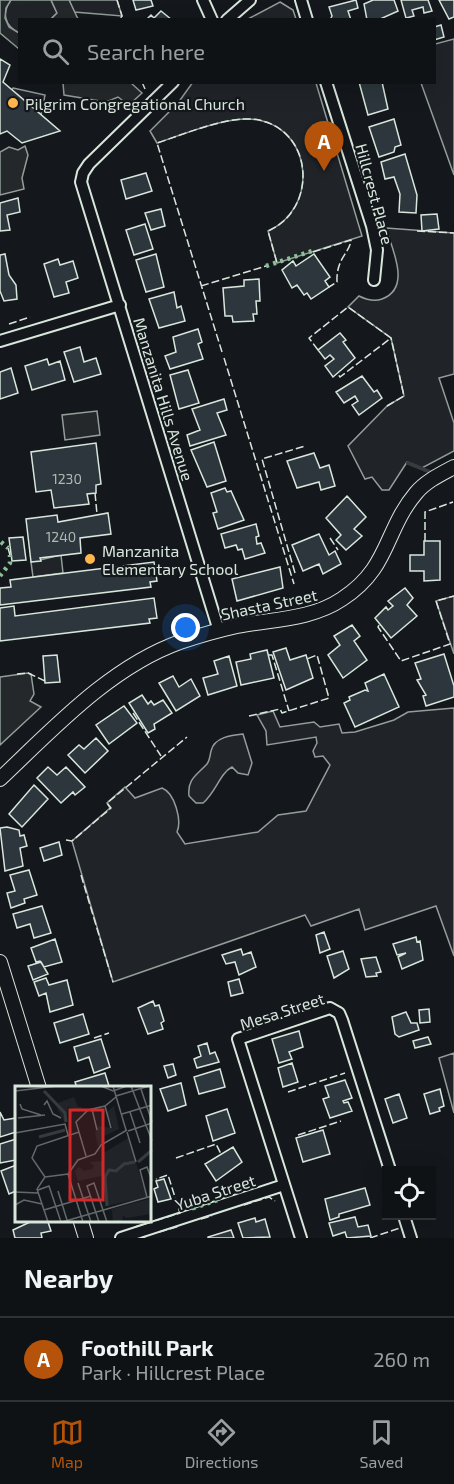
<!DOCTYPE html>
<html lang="en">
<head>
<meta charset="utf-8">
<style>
	:root { --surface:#0f1215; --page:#181b1e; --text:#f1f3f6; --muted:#9b9ea0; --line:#2f3234; --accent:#b45309 }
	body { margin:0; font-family:"Exo 2",sans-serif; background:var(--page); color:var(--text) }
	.controls { position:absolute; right:18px; bottom:18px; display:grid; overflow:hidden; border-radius:0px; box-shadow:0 6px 24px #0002 }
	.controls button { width:54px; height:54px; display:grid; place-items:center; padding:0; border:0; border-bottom:2px solid var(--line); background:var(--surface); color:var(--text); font:30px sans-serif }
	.you { position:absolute; left:186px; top:628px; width:21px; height:21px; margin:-15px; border:4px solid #fff; border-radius:50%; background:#1a73e8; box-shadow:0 0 0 9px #1a73e833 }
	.badge { display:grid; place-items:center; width:39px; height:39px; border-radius:50%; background:var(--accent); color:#fff; font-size:20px; font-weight:700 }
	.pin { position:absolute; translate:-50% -50px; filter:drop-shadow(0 2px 3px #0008) }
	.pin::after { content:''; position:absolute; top:32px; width:21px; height:18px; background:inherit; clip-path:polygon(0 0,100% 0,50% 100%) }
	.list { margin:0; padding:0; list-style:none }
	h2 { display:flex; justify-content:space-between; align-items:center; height:78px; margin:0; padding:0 24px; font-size:26px }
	h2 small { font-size:20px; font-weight:400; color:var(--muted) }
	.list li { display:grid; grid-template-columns:39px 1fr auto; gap:18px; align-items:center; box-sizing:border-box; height:84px; padding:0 24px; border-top:2px solid var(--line) }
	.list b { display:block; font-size:22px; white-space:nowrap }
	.list p { margin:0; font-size:20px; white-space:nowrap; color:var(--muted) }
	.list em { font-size:20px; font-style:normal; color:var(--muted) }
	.icon { flex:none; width:33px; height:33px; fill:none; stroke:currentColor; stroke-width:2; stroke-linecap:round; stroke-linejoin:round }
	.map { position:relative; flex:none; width:454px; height:1238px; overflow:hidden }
	.search { position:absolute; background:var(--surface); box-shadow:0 6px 24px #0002; left:18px; right:18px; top:18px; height:66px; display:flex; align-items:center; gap:15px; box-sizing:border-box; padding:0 21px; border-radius:0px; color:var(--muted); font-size:22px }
	.sheet { height:162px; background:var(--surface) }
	nav { display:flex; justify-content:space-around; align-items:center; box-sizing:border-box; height:84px; border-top:2px solid var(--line); background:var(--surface); font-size:16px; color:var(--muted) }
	nav a { display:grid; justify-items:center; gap:3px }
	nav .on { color:var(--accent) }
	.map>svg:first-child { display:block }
	.green { fill:#202428; stroke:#939e99; stroke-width:1.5 }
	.parking { fill:#24282b; stroke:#939e99; stroke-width:1.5 }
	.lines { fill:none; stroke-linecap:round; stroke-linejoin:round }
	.stream { stroke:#363b3e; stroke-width:4 }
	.building { fill:#2c363c; stroke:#d8e6dc; stroke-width:1.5 }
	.minor-casing { stroke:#d8e6dc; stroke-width:14 }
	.tertiary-casing { stroke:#d8e6dc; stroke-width:16 }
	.minor { stroke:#14181c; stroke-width:10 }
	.tertiary { stroke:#14181c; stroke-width:14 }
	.hedge { stroke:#8ac095; stroke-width:4.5; stroke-dasharray:3 4.5; stroke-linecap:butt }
	.fence { stroke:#d8e6dc; stroke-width:1.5; stroke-dasharray:8 3; stroke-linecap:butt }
	.poi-dot { fill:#ffb74d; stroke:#14181c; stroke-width:2 }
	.labels { text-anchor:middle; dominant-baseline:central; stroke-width:4.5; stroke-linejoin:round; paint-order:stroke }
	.number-label { font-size:14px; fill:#adbab4 }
	.poi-label { font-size:16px; fill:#d8e6dc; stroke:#14181c; text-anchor:start }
	.street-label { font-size:16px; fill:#d8e6dc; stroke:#14181c }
	.inset-river { fill:none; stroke:#363b3e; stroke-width:3 }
	.inset-road { fill:none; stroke:#626a69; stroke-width:1.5 }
	.view { fill:#d62828; fill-opacity:0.15; stroke:#d62828; stroke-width:3 }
	.inset-edge { fill:none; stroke:#d8e6dc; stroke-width:3 }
</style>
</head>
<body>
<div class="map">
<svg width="454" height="1238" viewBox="0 0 454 1238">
	<rect width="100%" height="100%" fill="#14181c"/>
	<!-- green -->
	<path class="green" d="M11,0h40l6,13 -6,6 -31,1 -1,13c-14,-7 -18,-20 -8,-33z
		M69,0h48l5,16 -48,-4z
		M280,2l13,8 3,9h-48z
		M454,39v136l-33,-92 13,-1 1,-38z
		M193,82l123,1 46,153 -85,27 -9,-32c49,-21 47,-99 -9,-111 -28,-6 -74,14 -102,23l-7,-12 28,-28z
		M13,88l32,7 -4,20 -29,-25z
		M386,228l68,5v141l-15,4 15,45v28l-32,17 -15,-6 -18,28h-7l-10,-13 -7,2 -17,-33 39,-40 17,-10 -13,-58 -43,-31 11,-11c8,4 15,6 23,3 30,-11 10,-50 4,-71z
		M61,555l2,18 -30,4 -2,-15z
		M454,596v58l-18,-53z
		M454,708v248l-18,-50 -71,24 -6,-21 -48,17 -6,-11 -192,67 -41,-141 38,-33 -3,-5 18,-16 10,11 27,-10c13,5 20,33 15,44l8,12 73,-12 20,-17 28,-4 24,-46 -7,-9 -8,1 -2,-6 4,-8 -1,-6 -49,8 -1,-14 -9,-16 16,-4 7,16 34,-5 6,5 19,-3 3,9 13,-1 39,-12 14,-8z
		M243,734l9,29 -4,12 -10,-2 -6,-6c-12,6 -16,25 -29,36h-7l-7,-7c-2,-17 8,-21 18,-32 3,-4 3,-9 4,-13 3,-14 21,-16 32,-17z
		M454,1053v60l-15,-55z"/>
	<!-- parking -->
	<path class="parking" d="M0,0h11l-5,8 -1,10 4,9 10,6v16l-19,-16z
		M51,0h18l9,19h-27l6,-6z
		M63,83h68l11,10 -13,12 -11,-8 -12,5 -42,-7z
		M25,146l3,9 -6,23 2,11 -24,6v-43l9,-5 9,3z
		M97,411l3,24 -35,5 -3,-25z
		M28,673l3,1 3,20 -4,7 11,6 -41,38v-68z"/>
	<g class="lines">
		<!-- stream -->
		<path class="stream" d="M408,463l27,11"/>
	</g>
	<!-- building -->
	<path class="building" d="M133,0h18l2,6 -17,4z
		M356,0l2,8 -10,3 3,9h-21l2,-4 -3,-9z
		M394,0l4,11 -20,9h-11l-3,-16 9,-4z
		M401,0h27l4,11 -8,2 -1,-6 -11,3 2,6 -8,2z
		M439,0h15v17l-5,2z
		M161,11l11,9h-26l5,-5 3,3z
		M441,25l3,12 -10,3v-13z
		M0,59l10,6 -7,17 57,49 -38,12 -15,-12 -7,3z
		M359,82h23l6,27 -20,6z
		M394,119l7,26 -6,2 -1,5 -15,5 -10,-30z
		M405,154l12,41 -1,18 -17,-1 1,-18 -6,-17 -9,2 -4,-17z
		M146,173l6,18 -26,8 -5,-19z
		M18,198l2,14 -13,3 3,15 -10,1v-28z
		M161,209l4,17 -14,4 -6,-17z
		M437,214l2,15 -17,2 -1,-16z
		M145,224l8,25 -19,6 -8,-25z
		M5,254l4,21 7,10 1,14 -13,2 -4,-10v-36z
		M156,254l8,33 -18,5 -10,-32z
		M314,254l16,23 -5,4 4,6 -18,12 -4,-6 -3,2 -7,-10 -5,3 -10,-18 11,-9 3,5z
		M58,259l2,6 13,-4 5,17 -12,4 3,11 -15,4 -10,-33z
		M259,279l1,22h-4l1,13h-4l1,7 -21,1 -1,-6h-7l-2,-28 21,-2v-6z
		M174,292l3,16 4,-2 4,15 -26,7 -10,-29z
		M198,329l4,13 -4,2 5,15 -33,10 -5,-13 11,-4 -3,-15z
		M340,333l6,7 -3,2 12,16 -22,19 -8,-11 9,-7 -4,-4 -5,4 -7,-9z
		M80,347l4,15 12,-4 5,16 -27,8 -10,-30z
		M47,359l2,6 11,-4 5,19 -33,10 -7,-24z
		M11,368l7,25 -18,6v-27z
		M188,370l11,33 -20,6 -9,-34z
		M362,376l12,16 3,-2 5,8 -23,17 -7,-10 6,-4 -3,-5 -11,7 -8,-11z
		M224,399l3,11 -10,3 9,22 -36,11 -3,-11 13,-5 -8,-21z
		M214,442l12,39 -19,6 -16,-37z
		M96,443l5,41 -5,1v8l-9,1 2,10 -35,4 -3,-18 -15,2 -5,-40z
		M314,453l6,15 9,-3 6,21 -14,4 -2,-8 -22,6 -10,-27z
		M225,488l2,4 4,-1 13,29 -26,9 -5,-16 4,-1 -6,-19z
		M347,496l19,21 -12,12 8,7 -16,14 -10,-10 5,-5 -15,-17z
		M108,513l3,21 -31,4 1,15 -41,5 1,3 -10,1 -5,-43 31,-4 1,7z
		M256,524l3,12 -3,1 1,7 4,-1 4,10 -20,6 -3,-10 -4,1 -2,-5 -11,3 -4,-14z
		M319,534l10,21 6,-4 6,13 -18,10 -4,-10 -16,7 -11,-26z
		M23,537l3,23 -14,1 -3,-23z
		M424,541h16v39l-16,1v-10h-14v-16h14z
		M154,562l3,19 -7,1 1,5 -151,18v-17l11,-1 -1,-7z
		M280,567l3,21 -46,13 -5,-22z
		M405,588l8,10 -6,7 10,11 -26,22 -16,-20 11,-11 2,3 5,-4 -5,-5z
		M154,598l3,20 -8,1 1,4 -150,18v-33l14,-2 1,10z
		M352,625l8,11 -6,5 13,19 -24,18 -15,-23 12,-10 -6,-9z
		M286,648l4,12 16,-5 7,23 -27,12 -13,-38z
		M267,650l7,28 -33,7 -5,-23 15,-3 -1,-5z
		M444,654l10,32v11l-28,9 -3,-10 3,-1 -9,-15 4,-1 -6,-16z
		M57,655l3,27 -15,1 -2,-27z
		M229,656l8,30 -29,9 -5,-17 15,-4 -4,-13z
		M384,674l15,33 -44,20 -11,-24 6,-3 -1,-3 16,-7 3,1 -3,-8z
		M173,676l6,11 12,-8 9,17 -24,15 -17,-28z
		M142,695l6,9 3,-3 3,4 9,-5 9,13 -18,11 1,5 -7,4 -19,-30z
		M124,706l13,17 -28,21 -13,-19z
		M96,738l12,13 -23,22 -17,-18 11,-10 5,4z
		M48,767l9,8 9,-8 19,20 -10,8 -2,-3 -12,11 -24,-25z
		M34,785l14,14 -26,28 -13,-13z
		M7,827l12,3 1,6 4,-1 3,11 -7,2 3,18 -18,5 -5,-43z
		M59,842l3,13 -18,6 -4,-13z
		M29,870l8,25 -13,4 1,4 -14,5 -4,-15 8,-2 -5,-16z
		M42,906l9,27 -17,5 -4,-14 -13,4 -4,-14z
		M324,932l6,17 -10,4 -4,-18z
		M416,937l1,5 3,-1 3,19 -21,9 -4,-12 8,-4 -9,2 -4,-11z
		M55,939l7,23 -18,5 -4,-6 -4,1 -5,-14z
		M241,949l2,6 8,-3 5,15 -17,8 -4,-13 -9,2 -4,-9z
		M343,951l6,18 -15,9 -7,-22z
		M376,957l5,15 -5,1 1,3 -11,1 -5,-18z
		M41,962l7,12 -15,6 -5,-14z
		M46,978l3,7 18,-5 6,25 -23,7 -4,-19 -7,3 -5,-14z
		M239,979l4,14 -12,3 -3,-14z
		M153,1001l2,5 4,-1 5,16 -3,2 2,6 -15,5 -10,-26z
		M429,1009l1,13 -10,1 -1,-13z
		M406,1012l5,11h6l2,7 -20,7 -4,-3 -3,-17z
		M83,1014l6,20 -29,9 -6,-20z
		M299,1031l4,16 -14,5 3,7 -13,4 -7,-24z
		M428,1037l3,7 -16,4 -2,-7z
		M101,1039l9,28 -16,6 -5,-16 -11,4 -4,-14z
		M207,1043l3,11 5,-2 4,10 -22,6 -3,-9 7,-3 -3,-10z
		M292,1063l6,19 -15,5 -5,-19z
		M173,1064l3,11 -8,3 -4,-12z
		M220,1069l5,18 -26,7 -5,-17z
		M105,1073l4,13 -32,2 -2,-6z
		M345,1080l7,18 -9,3 1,2 4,-1 4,9 -22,7 -7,-19 6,-2 -4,-11z
		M181,1083l5,22 -18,6 -8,-22z
		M440,1089l4,17 -5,2 1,3 -10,3 -6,-20z
		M399,1094l8,24 -14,5 -8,-24z
		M227,1109l8,24 -22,8 -7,-25z
		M0,1112l4,8 12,-2v14l-16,5z
		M323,1130l7,24 -27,8 -7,-24z
		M16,1139v21l-16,3v-19z
		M233,1147l9,15 -26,19 -11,-17z
		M16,1165v26l-7,3 -8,-23z
		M164,1179l7,20 -13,3 -4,-13 4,-2 -2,-6z
		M365,1188l5,17 -31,9v3l-9,3 -5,-21z
		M355,1217l3,10 10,-2 3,11 -24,2 -2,-6 -12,4 -4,-13z
		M255,1218l1,4 9,-3 5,18 -27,1 -5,-15z
		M30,1222h18l3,9 -10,2 1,5h-27l-2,-8z
		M231,1230l3,8h-26v-1z"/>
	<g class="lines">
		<!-- minor casing -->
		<g class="minor-casing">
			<path id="minor" d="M203,0l9,20
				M301,0l6,20
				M227,20l23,-20
				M173,82l-84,82 -6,9 -2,9 138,449
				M326,82l46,144 5,24 -3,30
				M0,341l120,-36
				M404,1216l7,22
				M121,1238l163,-53
				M301,1238l-63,-199 92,-31 9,5 3,7 48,150"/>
		</g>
		<!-- tertiary casing -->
		<g class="tertiary-casing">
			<path id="tertiary" d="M0,779c53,-50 110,-112 180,-137 18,-6 39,-12 57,-16 35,-7 74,-6 105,-27 48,-31 42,-68 74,-106 10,-12 25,-19 38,-26
				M0,962l39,126
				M81,1222l5,16"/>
		</g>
		<!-- minor -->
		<use href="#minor" class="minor"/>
		<!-- tertiary -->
		<use href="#tertiary" class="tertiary"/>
		<!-- hedge -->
		<path class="hedge" d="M266,266l46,-15
			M1,542l7,6
			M0,576l10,-13v-8
			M190,1201l3,7 28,-9"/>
		<!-- fence -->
		<path class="fence" d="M117,0l5,16 -3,4
			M142,82l3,7
			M417,231l37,2
			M313,252l38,-12c-1,13 -15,18 -14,42l-8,5
			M201,286l65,-20
			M9,324l21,-7
			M318,350l-9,-12 39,-31 43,31 -51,39 -2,-3
			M222,352l-65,-209c28,-9 74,-29 102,-23 56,12 58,90 9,111l9,32
			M224,358l70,226
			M387,406l17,-10 -13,-58
			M95,493l2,21
			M330,538l8,12
			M425,541v-29l28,-10
			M8,548l2,7
			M295,573l-33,-114 43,-13
			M379,625l-1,2 23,34 49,-17 -14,-43 18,-5
			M269,655h3l17,56
			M17,674l11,-1 17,8
			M133,713l28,43
			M249,716l31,-7 2,4 47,-15 -12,-43 -10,4
			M66,840l6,1 39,-33 -4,-5 80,-66
			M81,875l32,107
			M94,1038l15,-5
			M288,1092l57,-19
			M298,1135l43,-14
			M176,1158l40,-14 5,10
			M244,1205l25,-8 6,4
			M201,1219l11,-3
			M135,1227l45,-14 -12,-38 -12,4
			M159,1232l21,-6
			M141,1238l6,-2
			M370,1238l30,-10"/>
	</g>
	<!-- markers -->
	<g class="poi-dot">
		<circle cx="13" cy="103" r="6"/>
		<circle cx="90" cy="559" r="6"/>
	</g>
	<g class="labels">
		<!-- number labels -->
		<g class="number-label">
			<text x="67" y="478">1230</text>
			<text x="61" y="536">1240</text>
		</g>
		<!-- poi labels -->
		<g class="poi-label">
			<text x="25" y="103">Pilgrim Congregational Church</text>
			<text x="102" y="550">Manzanita<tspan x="102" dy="18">Elementary School</tspan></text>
		</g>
		<!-- street labels -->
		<g class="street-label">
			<text transform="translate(375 194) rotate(75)">Hillcrest Place</text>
			<text transform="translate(164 399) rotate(73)">Manzanita Hills Avenue</text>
			<text transform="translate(269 604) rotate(-12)">Shasta Street</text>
			<text transform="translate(282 1011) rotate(-18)">Mesa Street</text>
			<text transform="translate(215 1192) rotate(-18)">Yuba Street</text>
		</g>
	</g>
	<!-- overview -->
	<g transform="translate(15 1086)">
		<rect width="136" height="136" fill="#14181c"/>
		<path d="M59,11l4,10h4l-3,4 -11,-4 -3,16 -10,-19zM99,20l5,23 -17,8 2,6 -6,3 -3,-14 3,-6 15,2 -6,-16zM113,52l19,59 -41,9 -4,-30 -24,5 -3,-10 4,-4 5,4 8,-2 2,-3 -5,-4 15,-1 -2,-7zM134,113l2,15 -25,4 -3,-3 -1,7h-9l-1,-13z" fill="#202428"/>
		<path class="inset-river" d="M29,5l21,22 1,9M24,51l26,-7M123,76l14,-12M92,120l-2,-29 4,-7 7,1 8,-7 11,-2"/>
		<path class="inset-road" d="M86,0l12,5 14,-5M98,0l13,44M116,0l21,55M126,3l11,33M0,5l42,-5M101,10l33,-10M5,18l2,5 19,6M29,19l3,-4 6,13 8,4M90,20l6,22M77,23l5,21M115,26l10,31M107,28l30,-9M3,32l27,-3M113,45l24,-8M112,46l9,30M0,47l50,-9 3,11M71,70l-10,-34 12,-12 17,-4 11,-9M53,88l10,-14 17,-6 6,-9 26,-15M53,88l15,48M30,91l-13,-19 5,-12 42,-14M30,91l-8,12 11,33M30,91l23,-3M63,97l13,39M23,104l11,-4 12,36M43,105l9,29M0,106l23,1M132,111l-7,-27 7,-3 5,14M0,119l9,-5 18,4M29,124l47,-14M47,136l90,-26M84,136l-12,-36 7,-3 13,39"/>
		<path class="view" d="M55,24h33v90h-33z"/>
		<rect width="136" height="136" class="inset-edge"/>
	</g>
</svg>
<div class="controls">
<button><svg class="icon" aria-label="locate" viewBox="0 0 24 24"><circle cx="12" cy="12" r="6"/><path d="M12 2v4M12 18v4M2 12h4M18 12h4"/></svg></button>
</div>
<div class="you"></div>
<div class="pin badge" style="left:324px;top:171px">A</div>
<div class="search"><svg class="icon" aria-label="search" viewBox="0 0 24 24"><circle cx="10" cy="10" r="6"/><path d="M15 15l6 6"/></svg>Search here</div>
</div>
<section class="sheet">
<h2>Nearby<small></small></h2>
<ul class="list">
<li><span class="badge">A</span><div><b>Foothill Park</b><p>Park · Hillcrest Place</p></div><em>260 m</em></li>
</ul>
</section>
<nav>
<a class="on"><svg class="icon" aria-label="map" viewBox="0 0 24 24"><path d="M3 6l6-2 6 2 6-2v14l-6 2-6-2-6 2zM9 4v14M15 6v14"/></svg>Map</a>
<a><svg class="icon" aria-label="directions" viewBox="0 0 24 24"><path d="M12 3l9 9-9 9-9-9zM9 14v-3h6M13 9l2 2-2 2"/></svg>Directions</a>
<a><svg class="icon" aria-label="saved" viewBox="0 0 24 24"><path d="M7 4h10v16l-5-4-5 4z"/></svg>Saved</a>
</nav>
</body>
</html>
